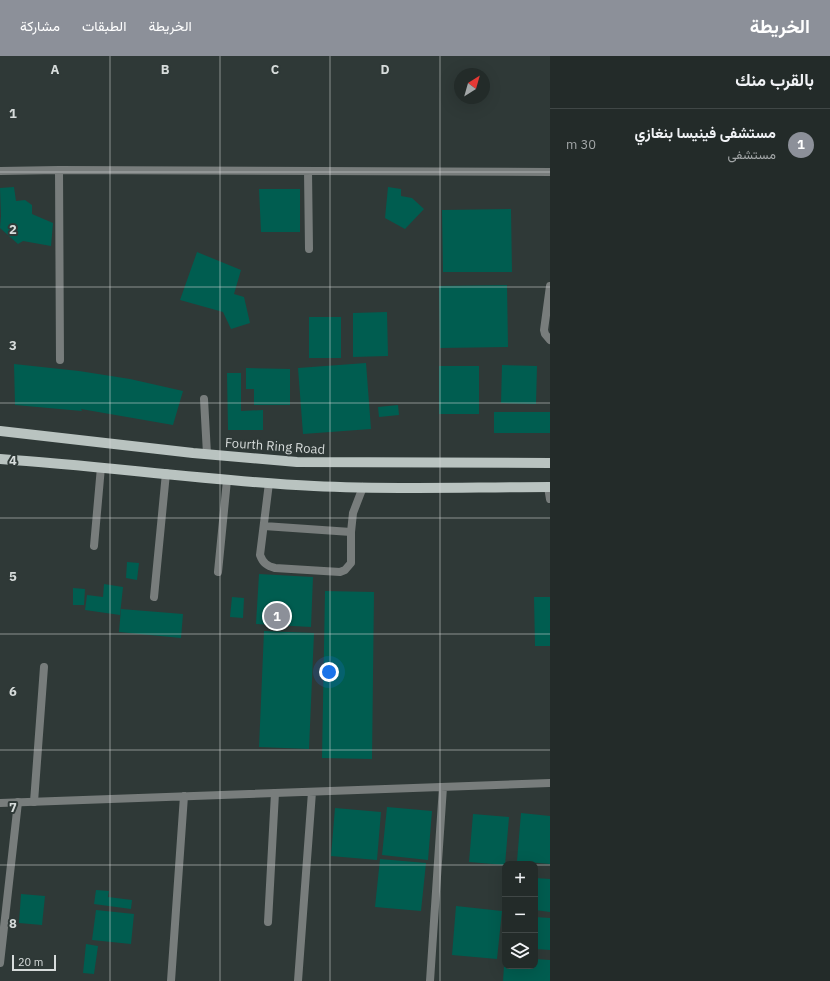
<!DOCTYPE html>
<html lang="ar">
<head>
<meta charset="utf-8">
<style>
	:root { --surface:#232b29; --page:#2b3331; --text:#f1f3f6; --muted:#a3a7a8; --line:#404746; --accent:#8c9099 }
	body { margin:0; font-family:"IBM Plex Sans",Vazirmatn,sans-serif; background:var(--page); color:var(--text); direction:rtl }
	.controls { position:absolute; right:12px; bottom:12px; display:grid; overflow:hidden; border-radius:8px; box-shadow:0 4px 16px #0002 }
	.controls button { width:36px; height:36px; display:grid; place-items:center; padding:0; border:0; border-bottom:1px solid var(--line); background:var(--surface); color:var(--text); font:20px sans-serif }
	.compass { position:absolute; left:454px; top:12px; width:36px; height:36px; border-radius:50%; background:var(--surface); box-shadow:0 4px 16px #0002; rotate:37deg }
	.scale { position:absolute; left:12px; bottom:10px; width:44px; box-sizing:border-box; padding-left:4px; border:2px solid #d7dcdb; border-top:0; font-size:11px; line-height:14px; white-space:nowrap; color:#d7dcdb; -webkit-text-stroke:3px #2f3937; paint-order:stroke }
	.you { position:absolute; left:329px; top:616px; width:14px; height:14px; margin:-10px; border:3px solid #fff; border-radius:50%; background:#1a73e8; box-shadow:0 0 0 6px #1a73e833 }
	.badge { display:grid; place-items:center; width:26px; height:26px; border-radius:50%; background:var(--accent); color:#fff; font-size:13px; font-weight:700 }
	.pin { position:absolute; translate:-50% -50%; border:2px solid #fff; box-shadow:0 1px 4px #0006 }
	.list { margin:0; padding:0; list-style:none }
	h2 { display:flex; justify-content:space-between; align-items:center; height:52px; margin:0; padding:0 16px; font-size:17px }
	h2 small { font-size:13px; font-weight:400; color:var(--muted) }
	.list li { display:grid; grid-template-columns:26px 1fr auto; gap:12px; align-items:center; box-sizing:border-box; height:72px; padding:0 16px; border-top:1px solid var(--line) }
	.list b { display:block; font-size:15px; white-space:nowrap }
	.list p { margin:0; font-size:13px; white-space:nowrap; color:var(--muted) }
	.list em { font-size:13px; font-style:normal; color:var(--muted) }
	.icon { flex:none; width:22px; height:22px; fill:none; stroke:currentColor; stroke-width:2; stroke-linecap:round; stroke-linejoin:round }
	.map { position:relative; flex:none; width:550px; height:925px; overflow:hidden; direction:ltr }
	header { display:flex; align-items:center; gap:24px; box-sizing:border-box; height:56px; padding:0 20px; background:var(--accent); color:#fff }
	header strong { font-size:19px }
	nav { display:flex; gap:22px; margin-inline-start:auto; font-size:14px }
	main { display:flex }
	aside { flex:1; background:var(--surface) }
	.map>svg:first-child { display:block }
	.building { fill:#005d50 }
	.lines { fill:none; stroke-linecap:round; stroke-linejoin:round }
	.lane { stroke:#787d7c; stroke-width:8 }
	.street { stroke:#787d7c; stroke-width:8 }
	.primary { stroke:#b9c3c0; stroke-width:10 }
	.grid { fill:none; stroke:#d7dcdb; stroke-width:1; stroke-opacity:0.55 }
	.labels { text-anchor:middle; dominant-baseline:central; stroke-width:4; stroke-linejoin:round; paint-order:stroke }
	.street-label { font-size:13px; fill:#d7dcdb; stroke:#2f3937 }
	.grid-label { font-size:13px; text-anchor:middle; font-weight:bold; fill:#d7dcdb; stroke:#2f3937; stroke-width:4; stroke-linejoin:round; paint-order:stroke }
</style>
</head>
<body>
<header>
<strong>الخريطة</strong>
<nav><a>الخريطة</a><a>الطبقات</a><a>مشاركة</a></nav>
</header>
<main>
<aside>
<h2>بالقرب منك<small></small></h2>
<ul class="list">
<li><span class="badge">1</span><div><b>مستشفى فينيسا بنغازي</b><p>مستشفى</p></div><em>30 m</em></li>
</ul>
</aside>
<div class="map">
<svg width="550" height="925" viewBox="0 0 550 925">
	<rect width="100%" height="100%" fill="#2f3937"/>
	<!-- building -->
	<path class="building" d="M14,131l2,14 9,-1 7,5v9l21,9 -2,23 -28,-5 -5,3 -18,-16 1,-12 -1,-28z
		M388,131l13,2v7l11,2 12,11 -19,20 -20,-11z
		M259,133h41v43h-39z
		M511,153l1,63h-69l-1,-62z
		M197,196l44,18 -7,24 10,3 6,26 -19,6 -8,-17 -43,-12z
		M507,229l1,62 -68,1 -1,-62z
		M387,256l1,44 -35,1v-44z
		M309,261h32v41h-32z
		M366,307l5,66 -68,5 -5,-66z
		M14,308l65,7 51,8 53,12 -10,34 -92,-16 1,2 -67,-6z
		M502,309l35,1 -1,38 -35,-1z
		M439,310h40v48h-40z
		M246,312l44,1v36h-36v-16h-8z
		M227,317h14v38l22,-1v20h-35z
		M398,349l1,10 -20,2 -1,-10z
		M494,356h56v21h-56z
		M127,506l12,1 -2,17 -11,-2z
		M259,518l54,3 -2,50 -55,-3z
		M104,528l19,3 -3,28 -35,-5 2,-15 16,2z
		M73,532l12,1 -1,16h-11z
		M325,535l49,1 -2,167 -50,-1z
		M232,541l12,1 -1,20 -13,-1z
		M534,541h16v49h-15z
		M121,553l62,5 -2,24 -62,-6z
		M264,575l50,2 -5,116 -50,-2z
		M387,751l45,4 -4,49 -46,-5z
		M335,752l46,4 -4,48 -46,-4z
		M521,757l29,3v48l-33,-3z
		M473,758l36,3 -4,48 -36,-3z
		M380,803l46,4 -5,48 -46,-4z
		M535,822l15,1v33l-15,-2z
		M96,834l13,1 -1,6 24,3 -1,9 -37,-5z
		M21,838l24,2 -3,29 -23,-2z
		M456,850l46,5 -5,48 -45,-4z
		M96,854l38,4 -3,30 -39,-4z
		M535,861l15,1v32l-15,-1z
		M86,888l12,2 -4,28 -11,-1z
		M535,903l15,1v21h-47l1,-15h31z"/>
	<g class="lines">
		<!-- lane -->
		<path class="lane" d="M204,343l3,55
			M269,427l-9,72c3,8 7,11 15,13l65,4 5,-2 6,-7v-31l2,-19 10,-26
			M548,431l2,12
			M264,470l87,6
			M94,490l7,-79
			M218,516l9,-92
			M154,541l12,-124
			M34,746l10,-135
			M268,866l7,-129
			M0,907l18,-161"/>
		<!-- street -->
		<path class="street" d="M59,114l1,190
			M0,115l59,-1 491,2
			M308,115l1,78
			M550,230l-6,44 1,4 5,6
			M0,747l550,-20
			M171,925l13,-185
			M298,925l14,-189
			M430,925l13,-194"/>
		<!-- primary -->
		<path class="primary" d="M0,375l193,22 104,9 253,1
			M0,403c105,7 209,22 314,27 78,4 157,1 236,1"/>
	</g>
	<!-- grid -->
	<path class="grid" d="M110,0v925M220,0v925M330,0v925M440,0v925M0,116h550M0,231h550M0,347h550M0,462h550M0,578h550M0,694h550M0,809h505M535,809h15"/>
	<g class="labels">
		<!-- street labels -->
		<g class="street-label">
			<text transform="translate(275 390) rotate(4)">Fourth Ring Road</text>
		</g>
	</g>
	<g class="grid-label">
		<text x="55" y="18">A</text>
		<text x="165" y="18">B</text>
		<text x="275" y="18">C</text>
		<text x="385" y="18">D</text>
		<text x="13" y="62">1</text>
		<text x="13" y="178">2</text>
		<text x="13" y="294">3</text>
		<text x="13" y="409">4</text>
		<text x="13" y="525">5</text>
		<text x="13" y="640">6</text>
		<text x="13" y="756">7</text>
		<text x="13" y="872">8</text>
	</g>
</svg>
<div class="controls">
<button>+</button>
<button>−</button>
<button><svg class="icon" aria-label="layers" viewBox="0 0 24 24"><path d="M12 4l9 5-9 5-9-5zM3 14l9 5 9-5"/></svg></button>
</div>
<svg class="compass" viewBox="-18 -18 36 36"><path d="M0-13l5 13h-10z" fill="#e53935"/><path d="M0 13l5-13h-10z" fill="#a3a7a8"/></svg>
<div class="scale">20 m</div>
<div class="you"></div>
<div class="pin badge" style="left:277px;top:560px">1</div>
</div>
</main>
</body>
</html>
